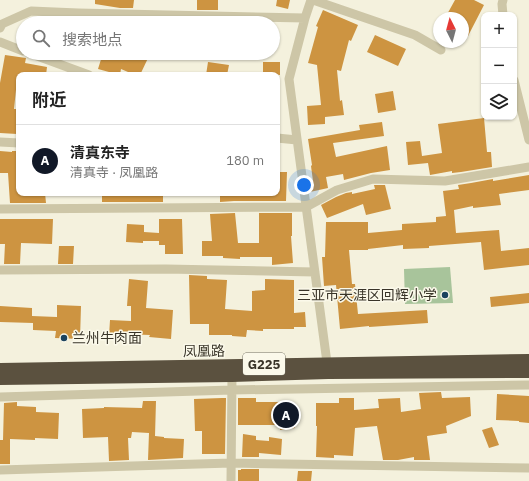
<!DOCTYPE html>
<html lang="zh">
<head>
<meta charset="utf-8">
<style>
	:root { --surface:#fff; --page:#f2f2f2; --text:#222; --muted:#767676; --line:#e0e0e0; --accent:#111827 }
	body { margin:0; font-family:"IBM Plex Sans","Noto Sans SC",sans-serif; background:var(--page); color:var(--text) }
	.controls { position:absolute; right:12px; top:12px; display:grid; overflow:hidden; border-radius:8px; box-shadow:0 1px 3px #0004 }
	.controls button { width:36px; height:36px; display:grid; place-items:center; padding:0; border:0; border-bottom:1px solid var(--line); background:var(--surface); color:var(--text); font:20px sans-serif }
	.compass { position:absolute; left:433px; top:12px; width:36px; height:36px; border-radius:50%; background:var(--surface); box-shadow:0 1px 3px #0004; rotate:354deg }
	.you { position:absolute; left:304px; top:185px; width:14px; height:14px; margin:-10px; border:3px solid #fff; border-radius:50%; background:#1a73e8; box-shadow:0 0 0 6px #1a73e833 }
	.badge { display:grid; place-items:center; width:26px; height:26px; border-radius:50%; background:var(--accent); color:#fff; font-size:13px; font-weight:700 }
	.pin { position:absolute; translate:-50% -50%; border:2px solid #fff; box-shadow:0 1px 4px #0006 }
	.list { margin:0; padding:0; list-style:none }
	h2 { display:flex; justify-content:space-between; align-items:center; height:52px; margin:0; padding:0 16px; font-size:17px }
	h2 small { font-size:13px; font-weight:400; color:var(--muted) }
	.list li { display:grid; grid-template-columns:26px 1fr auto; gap:12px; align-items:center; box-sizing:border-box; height:72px; padding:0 16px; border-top:1px solid var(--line) }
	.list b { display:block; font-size:15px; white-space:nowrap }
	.list p { margin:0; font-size:13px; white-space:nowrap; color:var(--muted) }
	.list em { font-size:13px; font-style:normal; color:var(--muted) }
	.icon { flex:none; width:22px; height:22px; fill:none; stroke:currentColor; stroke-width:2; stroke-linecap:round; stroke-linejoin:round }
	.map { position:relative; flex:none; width:529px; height:481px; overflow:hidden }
	.search { position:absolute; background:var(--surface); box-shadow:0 1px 3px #0004; left:16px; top:16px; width:264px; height:44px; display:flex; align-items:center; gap:10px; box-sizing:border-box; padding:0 14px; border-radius:22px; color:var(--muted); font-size:15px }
	.panel { position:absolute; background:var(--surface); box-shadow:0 1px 3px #0004; left:16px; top:72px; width:264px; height:124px; border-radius:8px }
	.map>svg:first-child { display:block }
	.green { fill:#a8c49b }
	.building { fill:#cd9441 }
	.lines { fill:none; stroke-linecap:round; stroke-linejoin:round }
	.street { stroke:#cdc6a7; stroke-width:9 }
	.highway { stroke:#5b513f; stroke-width:12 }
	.poi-dot { fill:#1b425e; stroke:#fbf9ea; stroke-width:1.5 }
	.labels { text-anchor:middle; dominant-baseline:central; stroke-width:3; stroke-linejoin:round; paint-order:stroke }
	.shield { fill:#fbf9ea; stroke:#736f62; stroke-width:1 }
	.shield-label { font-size:13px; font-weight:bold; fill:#393428 }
	.poi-label { font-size:14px; fill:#393428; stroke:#fbf9ea; text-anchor:end }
	.street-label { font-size:14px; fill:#393428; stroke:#fbf9ea }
</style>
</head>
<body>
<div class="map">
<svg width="529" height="481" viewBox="0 0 529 481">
	<rect width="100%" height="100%" fill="#f4f1dd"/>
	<!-- green -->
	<path class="green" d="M450,267l3,36 -48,1 -1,-35z"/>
	<!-- building -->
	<path class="building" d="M95,0h39l-1,8h-13l-25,-4z
		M197,0h21v10h-21z
		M277,0h13l-2,9 -12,-3z
		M455,0h19l10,5 -16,31 -5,-2v-16h-18z
		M323,10l35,15 -7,16 -2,-1 -8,31 -4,-1 3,31 2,-1 2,15 -19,2v7l-17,1 -1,-19 14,-1 -4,-40 -9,-2 10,-36 -2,-1z
		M375,35l31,14 -8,17 -31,-14z
		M103,53h12l16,5 2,-5h9l7,3 -9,19h-5l-14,-6 -1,6 -22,-6z
		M5,55l21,3 -1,5 22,4 -1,8h-27v5h-2l-3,29h5l-2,25 -17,-1v-50z
		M208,62l21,3 -2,10h-21z
		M263,62h17v13h-17z
		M393,91l3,19 -18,3 -3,-19z
		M484,118l3,34h4l1,15 -31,5 -9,1v-2l-22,4 -2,-12 -20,2 -2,-23 14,-1 2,15 20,-3 -4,-29z
		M382,122l2,14 -51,7 3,14 51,-11 3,24 -19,3 -27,7 -1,-6 -17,3 2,11 -18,4 -1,-10 4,-1 -2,-15 1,-1 -4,-26 52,-9 -1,-5z
		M0,151l12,1v-1h7v42h26l1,10h-36l-2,-30h-8z
		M277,172h10l-1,29h-52l-14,1v-9h57z
		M529,175v15l-30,4 2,11 -28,3v-2l-19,4 2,23 43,-3 2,21 28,-3v17l-45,5 -3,-28 -52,4v2l-26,1v-4l-35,4v1h-19l3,34h3l3,30 69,-4 1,13 -59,4v-1l-29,3 -4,-44 -12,1 -2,-29h3l1,-35h42v11l34,-3v-6l34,-2v-5l10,-1 -3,-25 16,-2 -1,-4 13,-2 22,-4v2z
		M374,185h11l6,24 -25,6 -3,-11 -36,14 -6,-13 15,-8 10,-4 6,-1v2l23,-5z
		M102,193h61v9h-61z
		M235,213l3,30h21v-30h33v23h-1l2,27 -21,2v-8h-32v2l-17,-1v-2h-21v-15h10l-2,-27z
		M0,219h53l-1,25 -31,-1 -1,21h-16l1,-20h-5z
		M159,219h23l1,35h-18v-9h-6v-4h-16v2l-17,-1 1,-18 17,1v7l15,1z
		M59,246h15l-1,18h-15z
		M189,275l18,1v3l20,1 -2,29 27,2v-20l13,-1v-11l29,1v33l11,-1 1,15h-12v2h-31v2l-16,-1 -1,7 -14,-1v-1h-23v-11h-19z
		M129,279l19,2 -2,27 27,2 -2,29 -22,-2 1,-2 -27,-1v3l-14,-1 1,-16 21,1v-15h-4z
		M529,293v10l-38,4 -1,-10z
		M57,305l24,1 -1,33 -25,-1 1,-7 -23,-1v-7l-33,-1v-16l32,2v8l25,1z
		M441,392l1,6 28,-1 1,19 -25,10 1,7 -20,3 3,24h-16v-3l-16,3h-15l-6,-34 -22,2 -2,28 -19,-1v3l-18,-1 1,-31h-1v-23h23v-5h15v12l25,-2 -1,-9 22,-1 1,14 20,-3 -2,-16z
		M497,394l32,2v27l-10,-1v-1l-23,-1z
		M222,398h4l-1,56h-23v-23h-7l-1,-32z
		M238,398h18v4h23l13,-1 3,27 -15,2v-5h-42z
		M143,401h13l-1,35 9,1v1l20,1 -1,19 -35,2 1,-27 -17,-1 -1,6h-3l1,22 -20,1 -1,-24 -25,1 -1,-29 22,-1v-1l38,1z
		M17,402v4l19,1v5l23,1 -1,26 -23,-1v2l-25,-1v25h-10v-24h3l1,-37z
		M492,427l7,18 -10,3 -7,-18z
		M243,434l13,2v4l13,1v-4l13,2 -1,16 -22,-2v4h-17z
		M241,469h18v12h-21v-11h3z
		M298,471h14l-1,10h-14z"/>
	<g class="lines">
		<!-- street -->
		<path class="street" d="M311,0l-6,18 -16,61 39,291
			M313,0l102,35 26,15
			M503,15l-1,-11 1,-4
			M0,28l2,-4 29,-13 47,2 227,5
			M0,42l23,9
			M29,53l60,22
			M514,80l15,60
			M277,138l20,2
			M0,142l19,1
			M0,209l306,-2 31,-17 36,-11 72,2 84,-14
			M0,270l166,-1 149,3
			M0,397l232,-7 297,-5
			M0,470l231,-7 298,5
			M231,481l1,-105"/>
		<!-- highway -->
		<path class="highway" d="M0,369l529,-9
			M0,379l232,-3 96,-3 201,-1"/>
	</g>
	<!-- markers -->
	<g class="poi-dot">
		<circle cx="445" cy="295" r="4"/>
		<circle cx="64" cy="338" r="4"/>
	</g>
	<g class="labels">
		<!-- shield labels -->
		<rect class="shield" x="243" y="353" width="42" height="22" rx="3"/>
		<g class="shield-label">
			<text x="264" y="364">G225</text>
		</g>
		<!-- poi labels -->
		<g class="poi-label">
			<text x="437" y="295">三亚市天涯区回辉小学</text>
			<text x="72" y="338" text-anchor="start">兰州牛肉面</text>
		</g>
		<!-- street labels -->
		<g class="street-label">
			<text transform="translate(204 351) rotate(-1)">凤凰路</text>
		</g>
	</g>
</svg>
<div class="controls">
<button>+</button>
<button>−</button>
<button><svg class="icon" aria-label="layers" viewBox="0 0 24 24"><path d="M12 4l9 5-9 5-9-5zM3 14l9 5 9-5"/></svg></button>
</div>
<svg class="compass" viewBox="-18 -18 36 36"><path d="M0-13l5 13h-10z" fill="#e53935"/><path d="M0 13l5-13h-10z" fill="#767676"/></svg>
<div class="you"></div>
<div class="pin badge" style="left:286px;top:415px">A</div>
<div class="search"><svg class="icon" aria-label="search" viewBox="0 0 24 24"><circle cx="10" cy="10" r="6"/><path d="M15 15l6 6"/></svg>搜索地点</div>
<section class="panel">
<h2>附近<small></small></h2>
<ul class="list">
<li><span class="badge">A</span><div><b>清真东寺</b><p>清真寺 · 凤凰路</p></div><em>180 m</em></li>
</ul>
</section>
</div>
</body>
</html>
